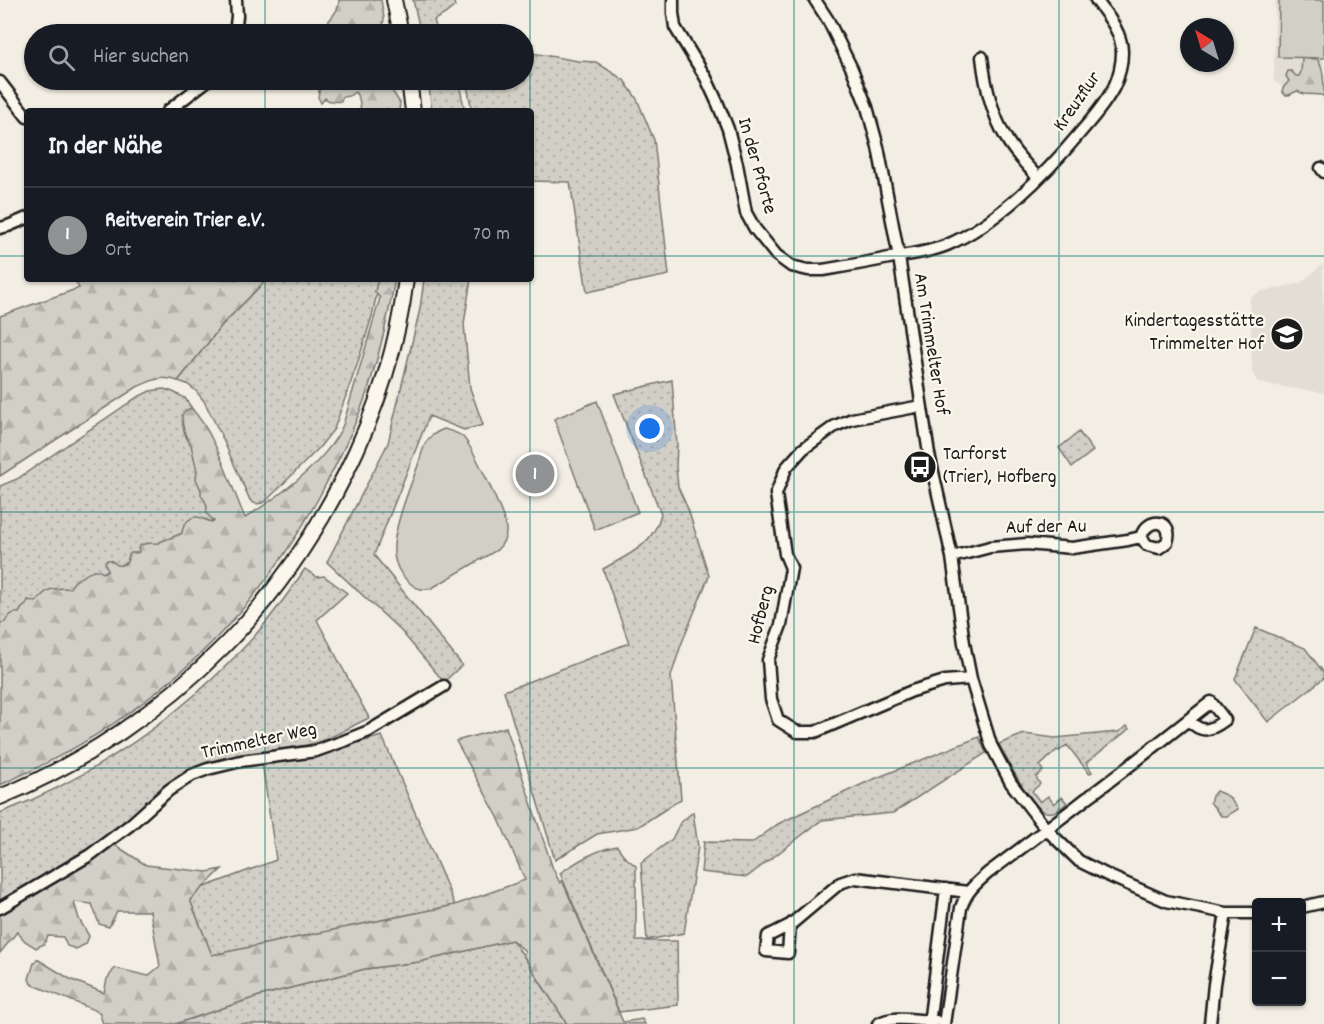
<!DOCTYPE html>
<html lang="de">
<head>
<meta charset="utf-8">
<style>
	:root { --surface:#171b24; --page:#242831; --text:#f1f3f6; --muted:#9ea1a6; --line:#363941; --accent:#919294 }
	body { margin:0; font-family:Dekko,sans-serif; background:var(--page); color:var(--text) }
	.controls { position:absolute; right:18px; bottom:18px; display:grid; overflow:hidden; border-radius:6px; box-shadow:0 2px 4px #0004 }
	.controls button { width:54px; height:54px; display:grid; place-items:center; padding:0; border:0; border-bottom:2px solid var(--line); background:var(--surface); color:var(--text); font:30px sans-serif }
	.compass { position:absolute; left:1180px; top:18px; width:54px; height:54px; border-radius:50%; background:var(--surface); box-shadow:0 2px 4px #0004; rotate:322deg }
	.you { position:absolute; left:650px; top:429px; width:21px; height:21px; margin:-15px; border:4px solid #fff; border-radius:50%; background:#1a73e8; box-shadow:0 0 0 9px #1a73e833 }
	.badge { display:grid; place-items:center; width:39px; height:39px; border-radius:50%; background:var(--accent); color:#fff; font-size:20px; font-weight:700 }
	.pin { position:absolute; translate:-50% -50%; border:3px solid #fff; box-shadow:0 2px 6px #0006 }
	.list { margin:0; padding:0; list-style:none }
	h2 { display:flex; justify-content:space-between; align-items:center; height:78px; margin:0; padding:0 24px; font-size:26px }
	h2 small { font-size:20px; font-weight:400; color:var(--muted) }
	.list li { display:grid; grid-template-columns:39px 1fr auto; gap:18px; align-items:center; box-sizing:border-box; height:96px; padding:0 24px; border-top:2px solid var(--line) }
	.list b { display:block; font-size:22px; white-space:nowrap }
	.list p { margin:0; font-size:20px; white-space:nowrap; color:var(--muted) }
	.list em { font-size:20px; font-style:normal; color:var(--muted) }
	.icon { flex:none; width:33px; height:33px; fill:none; stroke:currentColor; stroke-width:2; stroke-linecap:round; stroke-linejoin:round }
	.map { position:relative; flex:none; width:1324px; height:1024px; overflow:hidden }
	.search { position:absolute; background:var(--surface); box-shadow:0 2px 4px #0004; left:24px; top:24px; width:510px; height:66px; display:flex; align-items:center; gap:15px; box-sizing:border-box; padding:0 21px; border-radius:33px; color:var(--muted); font-size:22px }
	.panel { position:absolute; background:var(--surface); box-shadow:0 2px 4px #0004; left:24px; top:108px; width:510px; height:174px; border-radius:6px }
	.map>svg:first-child { display:block }
	.built { fill:#e2ded5 }
	.grass { fill:url(#grass-dots); stroke:#777671; stroke-width:1.5 }
	.forest { fill:url(#forest-firs); stroke:#777671; stroke-width:1.5 }
	.garden { fill:#d2cfc6; stroke:#777671; stroke-width:1.5 }
	.lines { fill:none; stroke-linecap:round; stroke-linejoin:round }
	.minor-casing { stroke:#1c1c1c; stroke-width:15 }
	.secondary-casing { stroke:#1c1c1c; stroke-width:18 }
	.minor { stroke:#fbf7ec; stroke-width:10 }
	.secondary { stroke:#fbf7ec; stroke-width:14 }
	.grid { fill:none; stroke:#0f766e; stroke-width:1.5; stroke-opacity:0.55 }
	.labels { text-anchor:middle; dominant-baseline:central; stroke-width:4.5; stroke-linejoin:round; paint-order:stroke }
	.street-label { font-size:20px; fill:#1c1c1c; stroke:#fbf7ec }
	.poi-label { font-size:20px; fill:#1c1c1c; stroke:#fbf7ec; text-anchor:end }
</style>
</head>
<body>
<div class="map">
<svg width="1324" height="1024" viewBox="0 0 1324 1024">
	<defs>
		<pattern id="grass-dots" width="8" height="8" patternUnits="userSpaceOnUse" patternTransform="scale(1.5)"><rect width="8" height="8" fill="#d2cfc6"/><path d="M2 2h.1M6 6h.1" fill="none" stroke="#b4b1aa" stroke-width="1.8" stroke-linecap="round"/></pattern>
		<pattern id="forest-firs" width="22" height="20" patternUnits="userSpaceOnUse" patternTransform="scale(1.5)"><rect width="22" height="20" fill="#d2cfc6"/><path d="M5 1l3.5 6h-7zM16 11l3.5 6h-7z" fill="#b4b1aa"/></pattern>
	</defs>
	<rect width="100%" height="100%" fill="#f2eee4"/>
	<filter id="ink" filterUnits="userSpaceOnUse"><feTurbulence type="fractalNoise" baseFrequency=".0167" numOctaves="2"/><feDisplacementMap in="SourceGraphic" scale="12" xChannelSelector="R" yChannelSelector="G"/><feConvolveMatrix kernelMatrix="1 2 1 2 8 2 1 2 1" color-interpolation-filters="sRGB"/></filter>
	<g filter="url(#ink)">
		<!-- built -->
		<path class="built" d="M1275,0h49v90l-43,-4 -7,-5z
			M1323,264l1,129 -66,-10 -6,-11 -2,-75 13,-6 38,-8z"/>
		<!-- grass -->
		<path class="grass" d="M413,0h40l2,6 -10,8 -11,6 4,14h-17z
			M524,43l10,1 -2,9 46,8 18,1 28,18 13,19 17,41 15,135 -82,17 -17,-110 -39,-1v-70h-59l-6,-31h58z
			M428,80h30l7,31h-33z
			M267,279h113l-8,37 -15,49 -23,64 -15,19 -53,53c-5,3 -11,5 -16,-1l-30,-67 -16,-32 -8,-10 -9,-7 -9,-3 44,-56z
			M424,279h47l-7,45 6,64 13,37 -19,5 -35,-14 -55,139 88,110 -18,17 -43,-51 -74,-69 61,-119 32,-134z
			M672,380l5,65 -1,22 2,20 10,22 21,67 -28,69 -10,31 10,123 -43,28 -41,7 -42,26 -51,-169 125,-48 -26,-74c26,-15 50,-23 58,-55l-47,-120z
			M164,389l9,3 12,6 8,12 16,29 26,62 -51,44 -184,92v-151l17,-7 119,-81 14,-7z
			M1079,432l14,19 -21,16 -13,-19z
			M305,569l12,8 7,-1 23,17 -30,27 52,98c-16,7 -38,21 -54,25 -43,11 -83,7 -125,26 -30,13 -51,43 -77,63 -17,13 -34,25 -53,36 -19,12 -40,21 -60,32v-87c95,-36 181,-97 250,-172 20,-22 38,-47 55,-72z
			M1256,628l49,20 19,25v5l-56,44 -33,-43z
			M1127,726l2,3 -43,34 6,9 -3,1 -22,-28 -8,6 -2,-1 -17,16 3,5 -7,6 4,7 -8,7 8,11 8,-6 6,8 8,-7 5,6c-6,5 -12,11 -21,9 -15,-4 -40,-54 -47,-68l25,-10 31,4 63,-6z
			M382,736l73,169 -243,50 -22,-55 12,-12 74,-28 -14,-98 51,-7z
			M979,737l7,16 -93,60 -71,7 -75,57 -46,-5 3,-30 48,1 26,-19 91,-43z
			M1216,791l12,5 10,13 -11,7h-6l-11,-14 2,-6z
			M693,812l5,35 -14,86 -37,7 -6,-77 31,-24 8,-16z
			M617,846l8,11 11,9v75h41l1,64 -59,7 -59,-139c18,-12 35,-23 57,-27z
			M512,940l11,15 44,69h-392l84,-28 106,-27 54,-7z"/>
		<!-- forest -->
		<path class="forest" d="M339,0h42l3,18 -2,16h-36l-1,-4 -2,-1c-9,5 -15,5 -15,-7 6,-8 11,-12 11,-22z
			M1302,58l15,1c7,8 7,25 7,38l-2,-2 -18,-1 -7,-3 -8,4h-4l-3,-4 1,-3 6,-7 -3,-5 2,-5h3l5,5h3l2,-4z
			M328,80h6l2,1 1,-1h54v9l9,14 -1,8h-38l-2,-13 -4,-6 -6,4 -6,1 -2,4c-6,1 -12,1 -16,-3l-4,5 -3,-6c2,-9 1,-14 10,-17z
			M74,279h193l-45,46 -44,56c-17,-6 -25,-1 -41,6l-137,89v-160l79,-28z
			M387,279h8c-6,34 -14,68 -24,101 -11,35 -26,68 -43,100 -72,142 -183,242 -328,305v-162l5,-1c3,-6 8,-10 14,-9l3,-5 4,-3 2,-5 8,2c13,-16 16,-13 34,-14 5,-11 15,-11 23,-18h5l5,3 5,-3 -3,-7 2,-3h3c9,5 7,8 17,2l2,-7 2,-2h5l3,-1 -1,-4c4,-6 13,-4 20,-5 8,-4 17,-6 24,-10 1,-8 7,-17 16,-16 5,1 9,4 14,5l2,-1 -8,-8c3,-8 -2,-13 -5,-18v-5l-5,-11 1,-8 -6,-26c-7,-9 -9,-19 -9,-30l3,-4 6,-3c24,24 40,78 54,110 34,-22 81,-55 98,-93l37,-127 -5,-6 2,-10 4,-2 4,1z
			M506,727l47,142 7,14 2,-3 61,142 19,-3 3,5h-78l-44,-69 2,-4 -13,-11 -93,22 -54,7 -106,27 -84,28h-72l-4,-12 -68,-28 -2,-5 5,-16 3,-4 33,20 34,14 3,-14 8,-11 33,8 12,-10 -10,-55h-33l-8,16 -10,-3 -7,-20 -18,-2 5,17 10,17 -3,8 -10,5 -9,-3 -4,-9 -15,-1 -4,8 -8,4 -11,-7 -8,-9 -17,21v-40l60,-35 52,-35 34,22 61,7 15,-3 -32,31 22,55 243,-50 70,-25 -27,-63 -42,-76z"/>
		<!-- garden -->
		<path class="garden" d="M1279,0h45v58l-46,-1z
			M597,401l41,111 -43,18 -41,-111z
			M444,429c6,2 12,3 18,7 10,9 43,79 44,93 1,9 -3,15 -9,21l-65,38c-9,2 -14,2 -21,-4 -10,-8 -16,-19 -17,-31 -2,-21 15,-64 23,-85 3,-8 5,-18 9,-26 5,-7 10,-10 18,-13z"/>
		<g class="lines">
			<!-- minor casing -->
			<g class="minor-casing">
				<path id="minor" d="M673,0v13l2,14 31,51 12,26 10,25 9,35 9,49 9,16 21,26 15,11 17,4h15c24,-4 47,-8 71,-13 18,-3 36,-5 53,-12 49,-21 98,-70 132,-111 13,-15 26,-30 35,-47 5,-11 8,-24 8,-35 0,-20 -15,-37 -26,-52
					M815,0l13,20 24,49 15,38 11,40 21,110 30,197 23,103 12,86 7,36 20,66 20,38 35,46 33,32 30,15 57,25 60,12h30
					M235,34l2,-18 -1,-16
					M982,57c3,27 10,57 24,81 8,15 21,27 32,40
					M0,82l27,35
					M168,111l40,-31
					M1321,168l3,4
					M0,228l8,-2 19,-8
					M921,406l-69,13 -17,7 -32,23 -17,19 -10,26 9,60 6,14 -10,57 -13,35 3,39 7,21 19,12h18l97,-41 33,-10 26,-2
					M952,557l38,-10 37,-3 45,4 56,-8 13,-3c6,-21 34,-18 26,5l-8,6 -12,-3 -6,-8
					M1302,907l22,-5
					M0,908l90,-53 40,-30 39,-35 23,-15 16,-6 33,-8 75,-10 28,-10 25,-10 75,-45
					M790,925l-2,28 -22,-2 2,-15 22,-11 50,-42 15,-5 113,14
					M878,1024c15,-10 40,-3 58,-3
					M929,1024l17,-135
					M944,1024l17,-116c5,-16 14,-24 27,-35 33,-25 66,-49 99,-75 42,-31 83,-64 124,-96l14,18c-15,11 -23,14 -37,0
					M1210,1024l4,-40 12,-71"/>
			</g>
			<!-- secondary casing -->
			<g class="secondary-casing">
				<path id="secondary" d="M394,0l7,34
					M409,80l4,31
					M0,797c84,-34 162,-88 225,-152 93,-94 165,-235 181,-366"/>
			</g>
			<!-- minor -->
			<use href="#minor" class="minor"/>
			<!-- secondary -->
			<use href="#secondary" class="secondary"/>
		</g>
	</g>
	<!-- grid -->
	<path class="grid" d="M265,0v34M530,0v111M794,0v1024M1059,0v1024M265,80v31M0,256h27M531,256h793M265,279v745M530,279v745M0,512h1324M0,768h1324"/>
	<!-- icons -->
	<defs>
		<g id="school-disc" transform="scale(1.725)"><circle r="9.5" fill="#1c1c1c" stroke="#fbf7ec"/><path d="M0-5L7-2L0 1L-7-2ZM-4 1L0 2.5L4 1V4Q0 6-4 4Z" fill="#fff"/></g>
		<g id="bus-disc" transform="scale(1.725)"><circle r="9.5" fill="#1c1c1c" stroke="#fbf7ec"/><path d="M-5-6H5V4H4V6H2V4H-2V6H-4V4H-5ZM-3.5-4V0h7V-4ZM-3.5 1.2v1.5H-2V1.2ZM2 1.2v1.5H3.5V1.2Z" fill="#fff"/></g>
	</defs>
	<g fill-rule="evenodd">
		<use href="#school-disc" x="1287" y="334"/>
		<use href="#bus-disc" x="920" y="467"/>
	</g>
	<g class="labels">
		<!-- street labels -->
		<g class="street-label">
			<text transform="translate(1078 102) rotate(-55)">Kreuzflur</text>
			<text transform="translate(756 166) rotate(74)">In der Pforte</text>
			<text transform="translate(930 344) rotate(81)">Am Trimmelter Hof</text>
			<text transform="translate(1046 528) rotate(-1)">Auf der Au</text>
			<text transform="translate(762 615) rotate(-76)">Hofberg</text>
			<text transform="translate(259 742) rotate(-12)">Trimmelter Weg</text>
		</g>
		<!-- poi labels -->
		<g class="poi-label">
			<text x="1264" y="322">Kindertagesstätte<tspan x="1264" dy="23">Trimmelter Hof</tspan></text>
			<text x="943" y="455" text-anchor="start">Tarforst<tspan x="943" dy="23">(Trier), Hofberg</tspan></text>
		</g>
	</g>
</svg>
<div class="controls">
<button>+</button>
<button>−</button>
</div>
<svg class="compass" viewBox="-18 -18 36 36"><path d="M0-13l5 13h-10z" fill="#e53935"/><path d="M0 13l5-13h-10z" fill="#9ea1a6"/></svg>
<div class="you"></div>
<div class="pin badge" style="left:535px;top:474px">1</div>
<div class="search"><svg class="icon" aria-label="search" viewBox="0 0 24 24"><circle cx="10" cy="10" r="6"/><path d="M15 15l6 6"/></svg>Hier suchen</div>
<section class="panel">
<h2>In der Nähe<small></small></h2>
<ul class="list">
<li><span class="badge">1</span><div><b>Reitverein Trier e.V.</b><p>Ort</p></div><em>70 m</em></li>
</ul>
</section>
</div>
</body>
</html>
